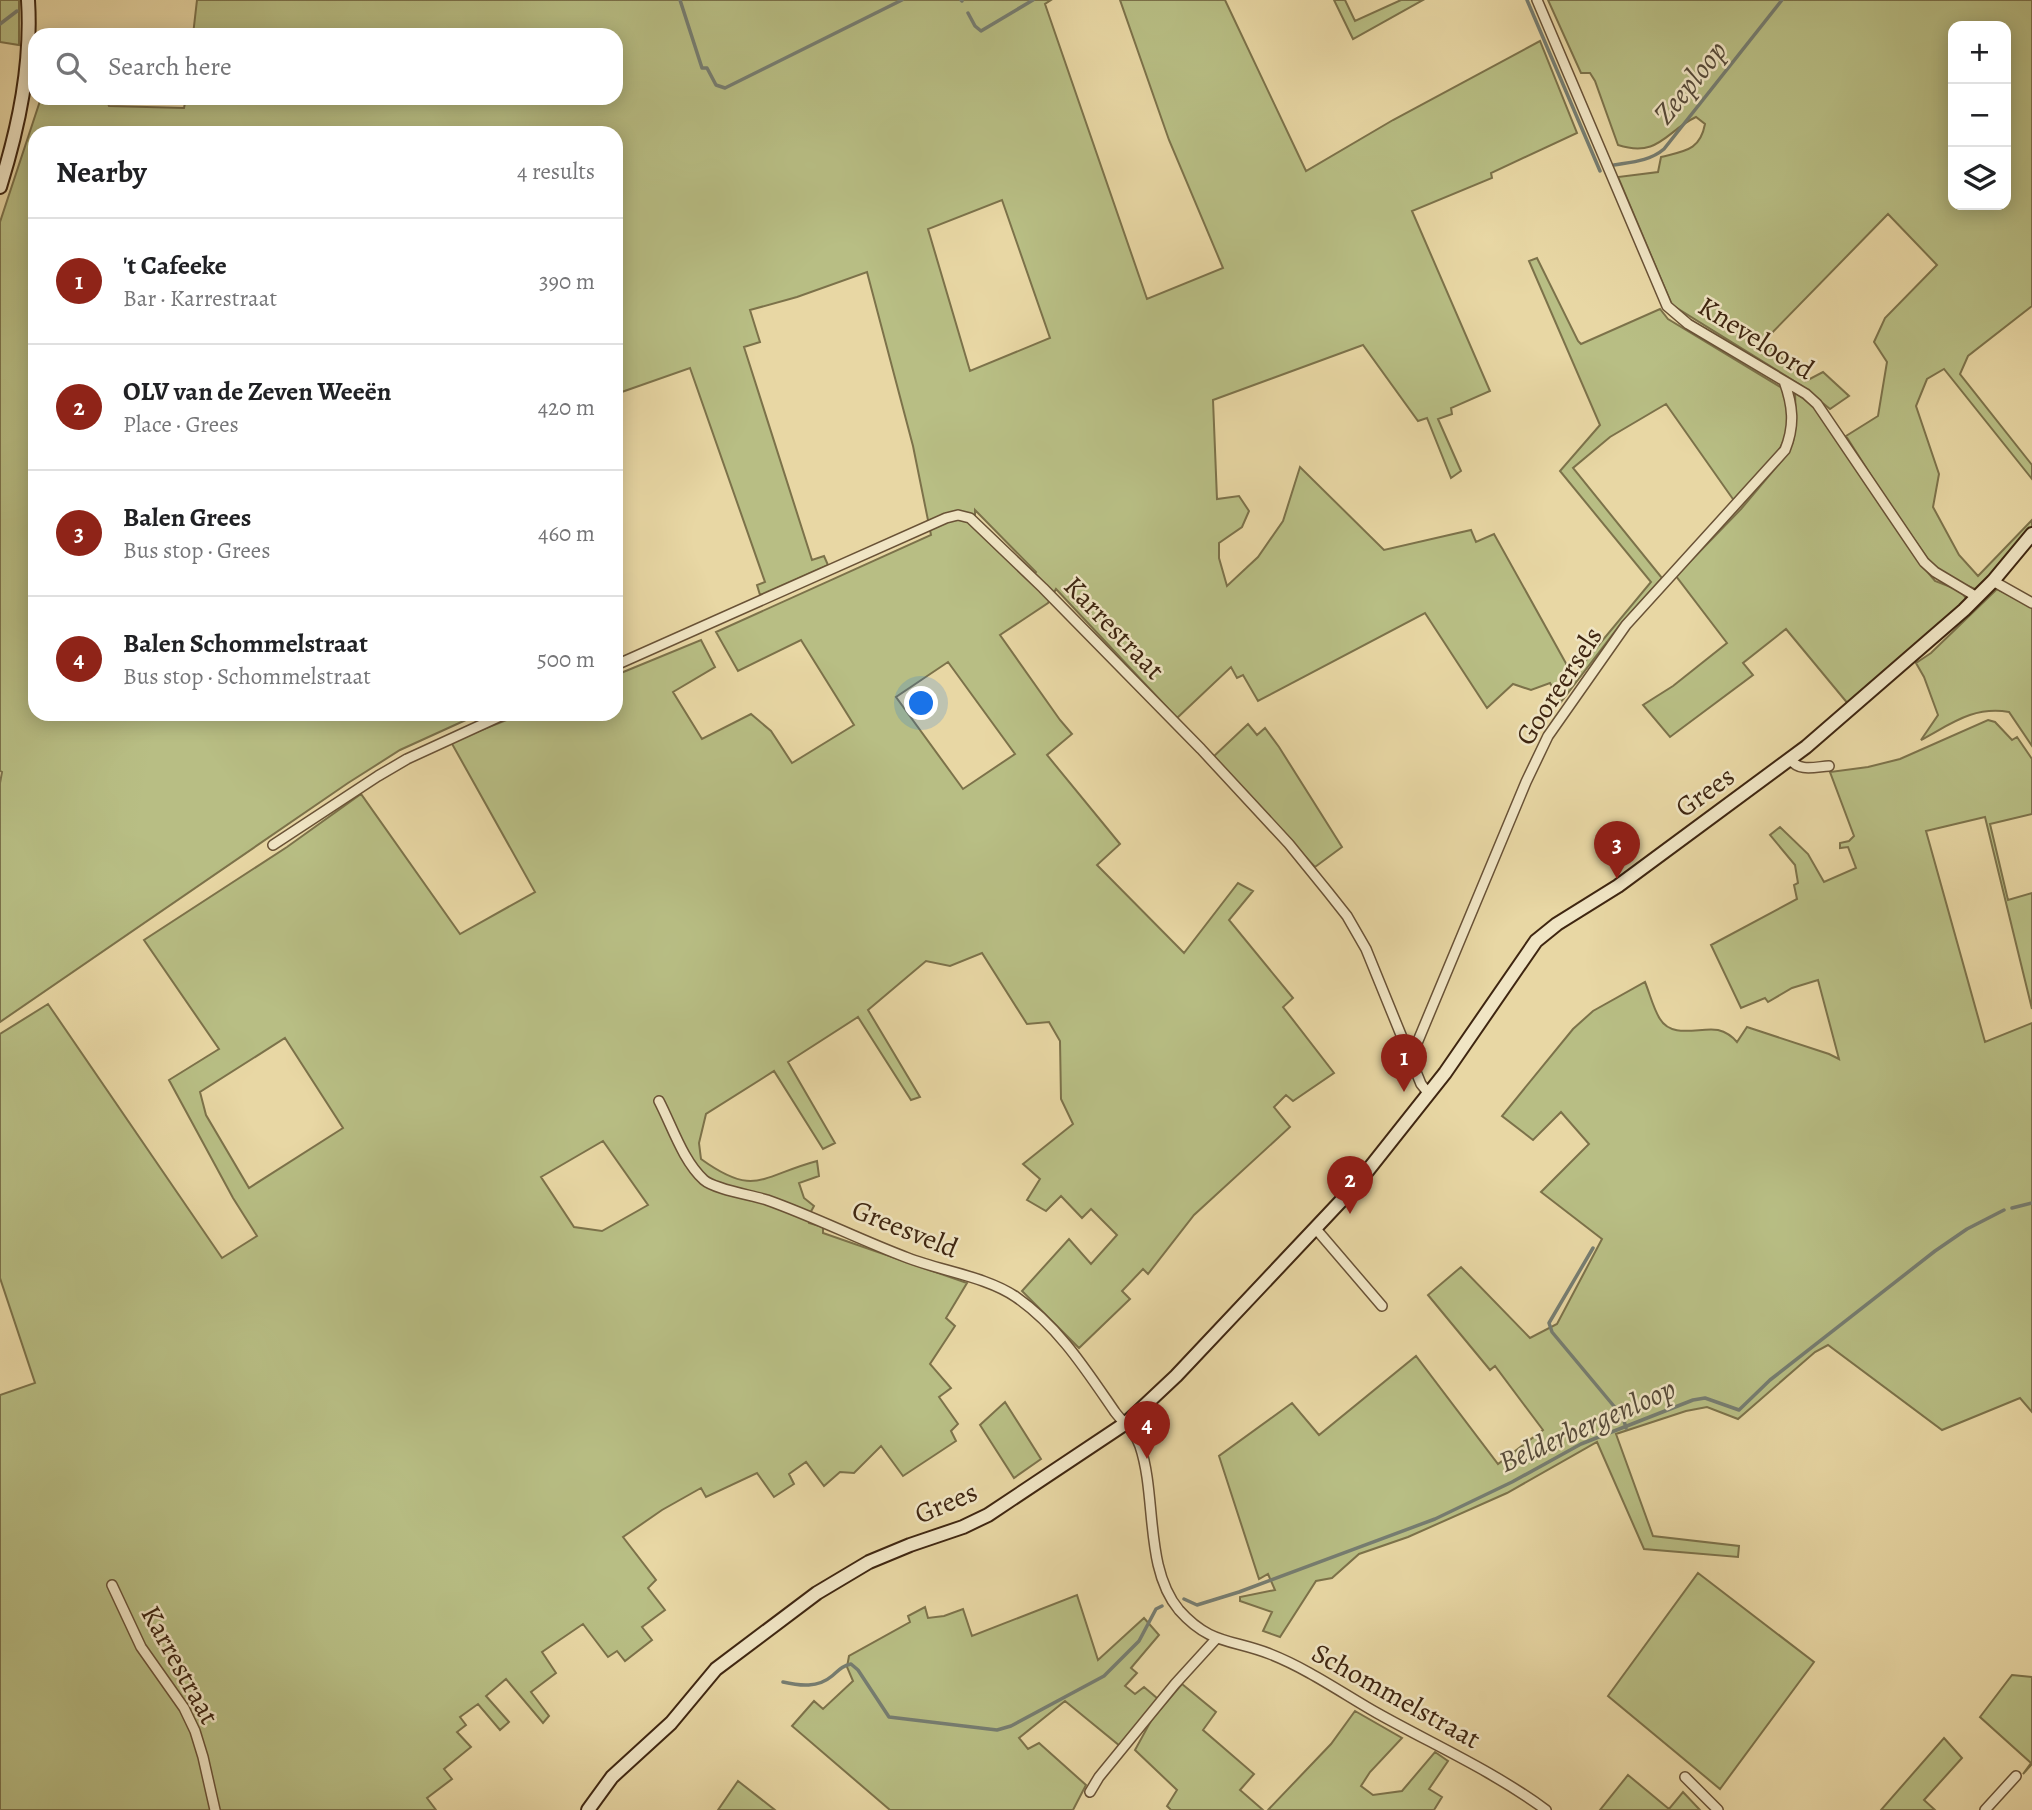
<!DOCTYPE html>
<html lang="en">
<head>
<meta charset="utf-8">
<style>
	:root { --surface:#fff; --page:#f6f6f6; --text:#202124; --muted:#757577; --line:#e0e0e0; --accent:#8f2418 }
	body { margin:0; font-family:Alegreya,serif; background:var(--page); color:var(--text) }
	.controls { position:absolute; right:21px; top:21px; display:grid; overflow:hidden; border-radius:14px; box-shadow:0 4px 18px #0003 }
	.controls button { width:63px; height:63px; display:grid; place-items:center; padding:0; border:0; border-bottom:2px solid var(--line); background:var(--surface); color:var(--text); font:35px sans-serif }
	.you { position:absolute; left:922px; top:704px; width:24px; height:24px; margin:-18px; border:5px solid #fff; border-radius:50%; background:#1a73e8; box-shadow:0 0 0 10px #1a73e833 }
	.badge { display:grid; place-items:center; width:46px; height:46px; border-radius:50%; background:var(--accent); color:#fff; font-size:23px; font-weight:700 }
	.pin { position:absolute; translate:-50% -58px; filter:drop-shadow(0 2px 4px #0008) }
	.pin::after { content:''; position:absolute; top:37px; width:24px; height:21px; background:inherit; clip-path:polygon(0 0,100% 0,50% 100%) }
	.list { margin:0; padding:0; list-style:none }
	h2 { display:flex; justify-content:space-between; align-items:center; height:91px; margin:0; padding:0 28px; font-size:30px }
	h2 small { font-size:23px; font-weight:400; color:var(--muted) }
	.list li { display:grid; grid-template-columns:46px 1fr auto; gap:21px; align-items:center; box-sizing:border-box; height:126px; padding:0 28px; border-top:2px solid var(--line) }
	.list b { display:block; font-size:26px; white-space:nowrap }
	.list p { margin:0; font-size:23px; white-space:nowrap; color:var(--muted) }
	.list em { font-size:23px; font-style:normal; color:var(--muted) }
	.icon { flex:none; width:38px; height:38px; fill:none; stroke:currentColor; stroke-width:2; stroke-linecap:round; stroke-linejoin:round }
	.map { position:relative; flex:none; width:2032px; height:1810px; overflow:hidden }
	.search { position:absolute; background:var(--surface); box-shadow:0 4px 18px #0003; left:28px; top:28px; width:595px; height:77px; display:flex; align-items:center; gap:18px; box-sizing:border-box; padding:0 24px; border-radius:21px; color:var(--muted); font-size:26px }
	.panel { position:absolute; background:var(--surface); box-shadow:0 4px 18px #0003; left:28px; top:126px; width:595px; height:595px; border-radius:21px }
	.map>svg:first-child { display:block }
	.green { fill:#b8be84; stroke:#7c724a; stroke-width:2; fill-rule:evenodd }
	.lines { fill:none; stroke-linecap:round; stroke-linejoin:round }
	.stream { stroke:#767d71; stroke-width:3.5 }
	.street-casing { stroke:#695236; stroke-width:12 }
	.secondary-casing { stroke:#3f2611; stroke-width:16 }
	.street { stroke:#f0e5c4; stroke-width:9 }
	.secondary { stroke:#f0e5c4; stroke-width:12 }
	.labels { text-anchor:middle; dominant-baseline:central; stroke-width:5; stroke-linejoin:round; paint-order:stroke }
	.street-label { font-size:28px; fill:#3f2611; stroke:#f0e5c4 }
	.water-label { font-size:30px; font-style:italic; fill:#564a39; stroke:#f0e5c4 }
</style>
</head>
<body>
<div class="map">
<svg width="2032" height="1810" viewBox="0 0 2032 1810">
	<rect width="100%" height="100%" fill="#e8d7a4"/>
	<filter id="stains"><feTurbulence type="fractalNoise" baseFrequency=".00286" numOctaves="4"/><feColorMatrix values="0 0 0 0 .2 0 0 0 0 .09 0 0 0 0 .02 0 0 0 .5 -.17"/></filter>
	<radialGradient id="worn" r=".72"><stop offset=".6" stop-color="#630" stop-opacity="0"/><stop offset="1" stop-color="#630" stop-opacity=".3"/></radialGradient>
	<!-- green -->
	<path class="green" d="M0,0h19v45l-19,-3z
		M197,0h854l-6,4 102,295 76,-31 -54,-128 -49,-140h105l81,171 87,-51 147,-79 37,92 -86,40 1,5 -80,33 78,180 -39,17 1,6 -14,5 23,52 -10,7 -24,-60 -9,3 -55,-76 -150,55 4,99 22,-3 10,15 -7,16 -23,16v15l8,28 31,-29 25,-36 17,-54 84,83 87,-20 5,12 18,-8 79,142 78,-94 -91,-111 40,-46 -71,-164 8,-3 41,83 3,3 79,-35 8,10 114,69c22,51 -16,79 -47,114l-69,-98 -56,33 -37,31 89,110 -42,47 -59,77 -11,-19 -19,7 -18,-6 -26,24 -62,-95 -167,88 -15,-26 -6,3 -6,-11 -54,51 -121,-129 -8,14 -48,32 60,85 12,14 -25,21 73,89 -23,21 87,88 54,-70 15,8 -24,29 64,78 -10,9 51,66 -41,28 -7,-6 -12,12 16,20 -96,88 -46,59 -5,-5 -21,22 8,8 -51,49 -57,-57 47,-52 22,25 26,-29 -26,-26 -9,9 -21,-22 -15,15 -19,-11 13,-21 -17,-15 50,-40 -12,-25 -1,-58 -11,-19 -22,2 -45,-71 -32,13 -24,-5 -58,49 52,87 -9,3 -53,-83 -70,45 47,81 -12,6 -49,-78 -68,43 -7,29 2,16c54,39 60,17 116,2l2,15 -20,7 5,15 10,8 -6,11 1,6 14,4v6l144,50 -21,35 9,8 -25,38 21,24 -12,9 19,27 -7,7 5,10 -53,35 -22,-30 -27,27 -14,-1 -16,14 -18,-24 -17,12 5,10 -20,13 -17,-24 -51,24 -5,-9 -39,22 -39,27 33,43 -8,8 17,22 -23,17 10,13 -27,21 -8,-10 -9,6 -25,-33 -41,28 14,21 -25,19 18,24 -6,7 -37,-44 -20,17 23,26 -9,8 -22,-26 -18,13 6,8 -9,7 14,15 -27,22 8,10 -25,19 9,12h-436v-415l35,-12 -35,-105v-244l48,-30 174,254 35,-22 -24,-38 -64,-118 50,-31 -75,-109 143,-93 74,-53 99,140 75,-42 -84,-150 71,-28h94v-39l85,-35 14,27 -42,25 29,47 49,-25 20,17 21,32 62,-38 -53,-85 -63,31 -22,-39 215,-97 -18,-89 -46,-174 -70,25 -47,13 10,32 -16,5 68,213 12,-4 4,9 -68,30 -3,-10 8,-3 -75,-214 -74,26v-261h-581v581h444l-79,36 -52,33 -348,239v-239l2,-11 -2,-1v-549l41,-124h65l3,8 75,2 2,-10h430v-63h-423zM1002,200l48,138 -80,33 -42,-142zM975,510l61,62 -6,8 -55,-54zM948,662l67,92 -52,35 -67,-92zM285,1038l58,90 -94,60 -43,-73 -6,-23zM603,1141l45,64 -46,26 -28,-4 -33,-50z
		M1334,0h11l10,21 46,-21h22l-70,39z
		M1548,0h484v306l-64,50 -8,18 72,91v14l-88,-110 -17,10 -11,27 23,68 -6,33 26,48 19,21 54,-56v9l-55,61 -23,-10 -21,-14 -45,-64 -42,-66 32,-20 9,-54 -13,-20 11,-24 52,-53 -49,-51 -124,127 42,40 17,-9 26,24 -19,13 -28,-23 -130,-81 -54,-128 40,-5 3,-15c23,-6 39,-6 44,-33l-9,-7c-30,14 -37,41 -78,28l-23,-64 -5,-8h-9zM1953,26h53v179h-53z
		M1795,392l22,17 102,153 16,19 26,10 6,9 -118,105 -63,-76 -43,34 10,12 -83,62 -27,-32 30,-19 54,-43 -51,-67 65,-67 43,-51 9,-16 3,-17z
		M1997,589l35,18v139l-23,-34c-36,-6 -58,12 -88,28l17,-25 -14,-38 -8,-14 15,-10z
		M1988,720l7,2 17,18 5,-3 15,22v55l-42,10 18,76 24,-7v116l-47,-192 -59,14 59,211 47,-19v389l-12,-14 -78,32 -114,-85 -13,7 -77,67 -31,-12 -21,4 -70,23 37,102 86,10 -1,11 -94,-8 -47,-107 -90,51 -99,44 -49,17 -27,24 -16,3 -36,56 -17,-6 9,-19 -32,-11v-4l35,-7 -7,-16 -9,5 -40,-123 73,-53 27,32 97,-79 82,108 45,-34 -48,-64 -5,4 -62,-75 33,-28 69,71 27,-14 45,-85 -61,-47 48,-48 -28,-32 -28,28 -31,-24 71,-87 20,-18 52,-29c5,12 8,26 15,37 12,20 40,8 58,11 8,2 14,6 19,12l10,-15 82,27 10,5 -21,-79 -26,8 -24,14 -3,-4 -24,10 -30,-63 86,-46 -3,-14 4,-2 -3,-18 -25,-30 10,-8 28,27 16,28 32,-14 -8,-21 -8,1v-5l9,-2 5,-5 -24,-64 38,-5 32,-8z
		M1248,724l9,11 8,-7 14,19 63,100 -27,20 -102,-110z
		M1005,1402l36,57 -27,19 -34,-53z
		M1698,1573l116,89 -94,127 -112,-93z
		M1077,1595l21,65 46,-42 15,17 -28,33 6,5 -12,13 10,8 9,-7 14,12 -38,47 -55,-45 -46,37 9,11 11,-6 47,42 -13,25h-183l-98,-84 22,-25 9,8 30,-28 -6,-14 2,-11 61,-34 -2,-6 17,-9 3,11 16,-2 19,-7 9,27z
		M2012,1675l20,2v87l-9,10 8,-11 -51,-46z
		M1182,1684l34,28 -13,18 51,44 -14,16 23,20h-92l-4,-4 10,-16 -42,-40 17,-31z
		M1355,1711l47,27 -32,34 -9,14 12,9 29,-4 33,-39 13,9 -19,28 13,8 -8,13h-166l63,-66z
		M1944,1738l18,20 -38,42 11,10h-54z
		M1628,1775l41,34 14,-17 17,18h-100z
		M738,1781l37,29h-57z"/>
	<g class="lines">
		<!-- stream -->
		<path class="stream" d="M680,0l22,68h5l9,17 9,3 177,-88
			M961,0l1,1
			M1527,0l73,171
			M968,13l7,13 6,5 52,-31
			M0,24l17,-13
			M1614,165c18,-3 36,-4 50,-16l118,-149
			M2012,1208l20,-5
			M1593,1248l-44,75 3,9 71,85 3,11
			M1184,1599l13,6 42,-13 196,-73 77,-37 69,-38 112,-44 12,-2 34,12 31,-30 165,-129 32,-22 37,-19
			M783,1682c17,4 35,6 49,-6 7,-6 10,-10 19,-12l7,6 31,47 108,13 14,-4 93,-50 35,-35 17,-32 6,-3"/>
		<!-- street casing -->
		<g class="street-casing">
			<path id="street" d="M1537,0l130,306 21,18 118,70 11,10 107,158 11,10 42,25
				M1993,581l39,22
				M616,665l330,-147 12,-3 12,3 73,70 158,161 88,95 39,48 19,24 19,33 55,135 8,10
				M1790,759c9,13 24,8 39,7
				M273,845l105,-69 29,-17 98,-45
				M1409,1054l6,-6 111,-266 22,-46 78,-111 159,-175c10,-25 8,-44 -1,-69
				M659,1101c13,25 24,60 45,79 10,9 47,15 63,20 48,17 93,40 141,58 34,13 79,19 108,39 43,30 70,73 99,115 9,12 20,19 25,34 17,51 4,122 39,164 31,35 53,29 91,44 38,15 72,39 107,59 57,32 116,58 169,97
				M1316,1229l66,77
				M112,1585l29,62 43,61 11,23 8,26 12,53
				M1685,1777l33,33
				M1090,1792l9,-15 76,-93 41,-45
				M1985,1810l31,-34"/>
		</g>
		<!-- secondary casing -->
		<g class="secondary-casing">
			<path id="secondary" d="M0,187c19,-61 32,-123 28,-187
				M588,1810l24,-33 59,-54 45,-54 101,-76 52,-31 41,-17 53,-18 25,-12 138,-92 50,-47 181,-192 88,-111 91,-132 21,-17 61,-38 188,-139 158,-137 29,-29 39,-47"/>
		</g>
		<!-- street -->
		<use href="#street" class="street"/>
		<!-- secondary -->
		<use href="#secondary" class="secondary"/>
	</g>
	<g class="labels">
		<!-- street labels -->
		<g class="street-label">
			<text transform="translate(1756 338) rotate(32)">Kneveloord</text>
			<text transform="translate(1114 628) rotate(46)">Karrestraat</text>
			<text transform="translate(1559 686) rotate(-57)">Gooreersels</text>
			<text transform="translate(1705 792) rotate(-36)">Grees</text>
			<text transform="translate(905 1229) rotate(22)">Greesveld</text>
			<text transform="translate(946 1503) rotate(-23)">Grees</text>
			<text transform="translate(180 1665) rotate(61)">Karrestraat</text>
			<text transform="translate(1396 1696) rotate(29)">Schommelstraat</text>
		</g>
		<!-- water labels -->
		<g class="water-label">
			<text transform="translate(1690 82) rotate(-51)">Zeeploop</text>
			<text transform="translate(1587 1425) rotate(-24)">Belderbergenloop</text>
		</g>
	</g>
	<rect width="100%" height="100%" filter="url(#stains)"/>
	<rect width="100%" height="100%" fill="url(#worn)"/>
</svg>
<div class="controls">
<button>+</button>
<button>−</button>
<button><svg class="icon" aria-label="layers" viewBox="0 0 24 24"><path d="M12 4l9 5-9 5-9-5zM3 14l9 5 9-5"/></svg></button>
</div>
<div class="you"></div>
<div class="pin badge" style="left:1404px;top:1092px">1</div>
<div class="pin badge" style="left:1350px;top:1214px">2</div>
<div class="pin badge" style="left:1617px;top:879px">3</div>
<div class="pin badge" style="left:1147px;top:1459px">4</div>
<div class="search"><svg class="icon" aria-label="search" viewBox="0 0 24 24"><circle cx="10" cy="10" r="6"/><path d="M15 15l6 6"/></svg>Search here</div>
<section class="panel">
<h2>Nearby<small>4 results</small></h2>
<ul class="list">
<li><span class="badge">1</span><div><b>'t Cafeeke</b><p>Bar · Karrestraat</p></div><em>390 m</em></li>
<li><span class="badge">2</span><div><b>OLV van de Zeven Weeën</b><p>Place · Grees</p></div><em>420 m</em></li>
<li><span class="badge">3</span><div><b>Balen Grees</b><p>Bus stop · Grees</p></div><em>460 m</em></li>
<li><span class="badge">4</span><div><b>Balen Schommelstraat</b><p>Bus stop · Schommelstraat</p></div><em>500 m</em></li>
</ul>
</section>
</div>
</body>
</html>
